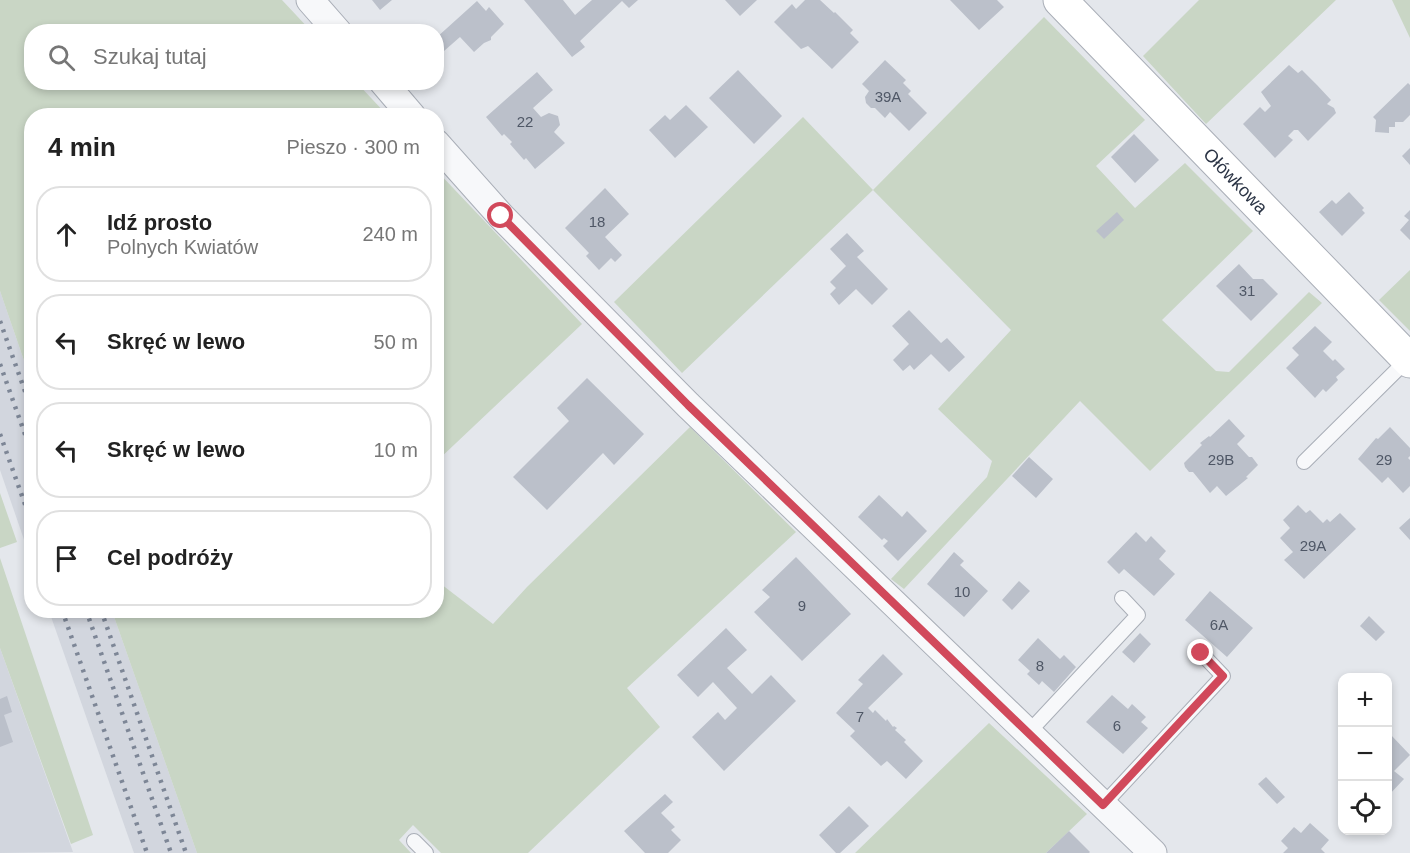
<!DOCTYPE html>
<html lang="pl">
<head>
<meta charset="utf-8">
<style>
	:root { --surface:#fff; --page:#f2f2f2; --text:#222; --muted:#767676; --line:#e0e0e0 }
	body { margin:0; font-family:Helvetica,sans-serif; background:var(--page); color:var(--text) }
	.controls { position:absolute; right:18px; bottom:18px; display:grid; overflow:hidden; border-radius:12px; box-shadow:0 3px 9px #0003 }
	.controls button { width:54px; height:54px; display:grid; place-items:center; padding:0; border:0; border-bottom:2px solid var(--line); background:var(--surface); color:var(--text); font:30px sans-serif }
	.stop { position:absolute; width:18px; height:18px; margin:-14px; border:4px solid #d1495b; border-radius:50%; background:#fff }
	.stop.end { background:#d1495b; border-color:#fff; box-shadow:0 2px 6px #0008 }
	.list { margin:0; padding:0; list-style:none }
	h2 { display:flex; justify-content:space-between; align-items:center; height:78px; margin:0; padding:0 24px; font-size:26px }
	h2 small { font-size:20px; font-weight:400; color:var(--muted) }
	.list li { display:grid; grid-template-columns:39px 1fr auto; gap:18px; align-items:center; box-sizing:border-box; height:96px; margin:0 12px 12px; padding:0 12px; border:2px solid var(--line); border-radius:24px }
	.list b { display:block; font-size:22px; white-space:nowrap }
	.list p { margin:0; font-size:20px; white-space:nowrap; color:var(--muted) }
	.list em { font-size:20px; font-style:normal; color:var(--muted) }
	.icon { flex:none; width:33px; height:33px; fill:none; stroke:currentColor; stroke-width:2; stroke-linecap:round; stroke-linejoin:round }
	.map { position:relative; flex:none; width:1410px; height:853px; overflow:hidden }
	.search { position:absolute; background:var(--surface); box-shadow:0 3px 9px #0003; left:24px; top:24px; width:420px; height:66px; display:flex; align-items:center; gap:15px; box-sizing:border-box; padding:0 21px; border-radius:24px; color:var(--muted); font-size:22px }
	.panel { position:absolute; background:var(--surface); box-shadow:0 3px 9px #0003; left:24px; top:108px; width:420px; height:510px; border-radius:24px }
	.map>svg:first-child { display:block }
	.built { fill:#d2d6de }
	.green { fill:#c9d6c5 }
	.building { fill:#bbc0ca }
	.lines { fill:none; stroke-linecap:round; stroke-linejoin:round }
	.lane-casing { stroke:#a9aeb7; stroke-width:16 }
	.street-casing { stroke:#a9aeb7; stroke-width:29 }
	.secondary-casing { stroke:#a9aeb7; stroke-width:35 }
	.lane { stroke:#f7f8fa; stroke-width:14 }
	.street { stroke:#f7f8fa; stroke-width:27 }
	.secondary { stroke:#fff; stroke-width:33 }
	.rail { stroke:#7d8696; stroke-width:4.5; stroke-dasharray:3 6; stroke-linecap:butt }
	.route { stroke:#d1495b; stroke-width:8 }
	.labels { text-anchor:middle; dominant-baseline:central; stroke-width:4.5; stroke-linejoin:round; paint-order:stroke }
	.number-label { font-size:15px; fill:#4f5766 }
	.street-label { font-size:18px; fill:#2b3445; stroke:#f4f6f9 }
</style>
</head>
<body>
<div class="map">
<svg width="1410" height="853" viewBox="0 0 1410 853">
	<rect width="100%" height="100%" fill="#e4e7ec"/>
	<!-- built -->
	<path class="built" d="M0,291l31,90v179l-31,-90z
		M49,611h63l85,242h-63z
		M0,648l73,204 -73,1z"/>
	<!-- green -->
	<path class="green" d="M0,0h282l29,31 -279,1v50l325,1 30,32 -355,1 -1,265 -31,-90z
		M1199,0h137l-130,124 -63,-68z
		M1392,0h18v38z
		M1044,17l101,103 -49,46 39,42 50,-45 68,68 -91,89 54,51 13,1 80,-80 13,11 -172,168 -70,-70 -176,188 -13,-10 96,-102 5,-16 -54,-52 73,-79 -138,-140 -191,183 -68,-71 189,-185 70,73z
		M436,170l146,154 -145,137h-1z
		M1410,270v61l-31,-31z
		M690,427l106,105 -169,156 33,39 -132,126h-87l-28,-28 -14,15 12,13h-214l-85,-242 324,-1 1,-29 56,43 34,-37z
		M0,493l17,49 -17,6z
		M0,558l93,277 -22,9 -71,-196z
		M989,723l98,91 -41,39h-191z"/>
	<!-- building -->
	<path class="building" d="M372,0h20l-12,10z
		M524,0h39l12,15 17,-15h46l-9,8 -7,-7 -42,40 5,6 -13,10z
		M725,0h32l-17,16z
		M805,0h15l14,13 1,-1 18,18 -3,3 9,9 -27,27 -24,-23 -7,3 -27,-27 18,-18 4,5z
		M950,0h47l7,7 -25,23z
		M477,1l9,10 3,-4 15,17 -13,13v3l-7,3 -10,9 -14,-15 -16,14 -8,-8v-5z
		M885,60l21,20 -3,3 8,8 -3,3 19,19 -18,18 -19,-19 -5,6 -10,-10h-4l-5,-5 -1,-6 4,-6 -7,-7z
		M1289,65l9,8 4,-3 15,15 14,15 -4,4 7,4 2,5 -28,28 -10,-11h-4l-6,6 5,4 -18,18 -32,-34 17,-17 5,5 6,-6 -10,-14z
		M738,70l44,46 -28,28 -45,-46z
		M537,72l16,18 -20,18 8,9 8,-4 9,3 2,9 -6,7 11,11 -30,26 -9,-11 -2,2 -14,-16 2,-2 -8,-8 -2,2 -16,-19z
		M1408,83l2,2v30l-7,7h-8v5h-6v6l-14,-1 1,-12 -3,-3z
		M686,105l22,22 -33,31 -26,-28 16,-15 5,5z
		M1134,134l25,26 -24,23 -24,-26z
		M1410,148v17l-8,-9z
		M605,188l24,26 -24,23 17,18 -7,7 -4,-4 -12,12 -13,-14 3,-3 -24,-25z
		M1349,192l15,16 -2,2 3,3 -23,23 -23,-24 13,-12 4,4z
		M1410,210v30l-10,-10 9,-10 -5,-4z
		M1117,212l7,8 -20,19 -8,-8z
		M847,233l17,18 -7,6 31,32 -16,16 -16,-16 -17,16 -9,-11 6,-6 -6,-6 16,-16 -16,-17z
		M1239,264l14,15h10l15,15 -27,27 -35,-35z
		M909,310l32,33 6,-5 18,19 -16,15 -18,-18 -17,16 -4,-5 -7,6 -10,-11 16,-16 -17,-18z
		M1315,326l17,16 -9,9 10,10 2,-2 10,10 -9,8 2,3 -12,12 -3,-3 -8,9 -29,-30 13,-13 -7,-7z
		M587,378l57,56 -30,31 -11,-12 -56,57 -34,-33 56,-56 -12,-13z
		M1229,419l16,17 -8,8 12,13h3l6,8 -12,12 2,1 -22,18 -9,-10 -7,7 -17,-21h-4l-4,-5 -1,-4 18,-18 -2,-2 9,-7 1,1z
		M1390,427l20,21v8l-2,2 2,2v26l-7,7 -15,-16 -6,6 -24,-24 18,-21 2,1z
		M1029,457l24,22 -17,19 -24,-22z
		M879,495l23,22 5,-6 20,20 -29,30 -15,-15 5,-5 -4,-3 -2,2 -24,-23z
		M1298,505l8,8 4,-3 13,13 4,-4 3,3 10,-9 16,16 -52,50 -20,-19 9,-8 -13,-14 10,-10 -7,-8z
		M1410,518v22l-11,-12z
		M1136,532l10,10 5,-6 15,15 -7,8 16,15 -21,22 -30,-27 -5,5 -12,-12z
		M954,552l10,9 -4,4 28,26 -24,26 -37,-33z
		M796,557l55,57 -49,47 -48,-49 16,-15 -8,-7z
		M1019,581l11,10 -18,19 -10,-10z
		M1210,591l43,37 -26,29 -42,-37z
		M1369,616l16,16 -9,9 -16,-15z
		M726,628l21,22 -20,18 25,26 19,-19 25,26 -72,70 -32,-34 26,-25 7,8 12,-12 -24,-26 -15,15 -21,-22z
		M1140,633l11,11 -17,19 -12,-11z
		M1038,638l22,21 4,-4 12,12 -22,25 -12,-11 -3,4 -12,-11 3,-3 -12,-11z
		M883,654l20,20 -35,34 5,5 2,-3 11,11 1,-2 6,8 1,-1 3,2 -2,2 11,10 -2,2 19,19 -17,18 -19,-18 -6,5 -31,-30 5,-5 -19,-18 27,-29 -5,-4z
		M1112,695l16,14 4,-5 14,13 -5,5 7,6 -25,26 -37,-32z
		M7,696l5,16 -8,3 9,27 -13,5v-48z
		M1391,735l19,20 -16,16 10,8 -16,17v-57z
		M1266,777l19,20 -8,7 -19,-20z
		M665,794l8,8 -12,11 14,14 -4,3 10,10 -13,13h-23l-21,-22z
		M849,806l20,20 -29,27h-4l-17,-18z
		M1310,823l19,17 -8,9 4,4h-42l5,-5 -7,-7 13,-14 7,6z
		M1069,831l21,21 -1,1h-43z"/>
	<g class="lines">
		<!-- lane casing -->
		<g class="lane-casing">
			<path id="lane" d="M1304,462l104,-103
				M1028,733l110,-118 -16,-17
				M1103,805l120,-129 -22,-23
				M414,841l12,12"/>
		</g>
		<!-- street casing -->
		<g class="street-casing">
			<path id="street" d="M310,0l28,32
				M383,82l29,34
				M436,143l65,73 187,189 465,448"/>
		</g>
		<!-- secondary casing -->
		<g class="secondary-casing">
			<g id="secondary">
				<path id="s1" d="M1060,0l350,361"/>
			</g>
		</g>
		<!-- lane -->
		<use href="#lane" class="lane"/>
		<!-- street -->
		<use href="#street" class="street"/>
		<!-- secondary -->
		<use href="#secondary" class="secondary"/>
		<!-- rail -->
		<path class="rail" d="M0,321l32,90
			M0,364l32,90
			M0,434l32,90
			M62,610l85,243
			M86,610l85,243
			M101,610l85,243"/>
	</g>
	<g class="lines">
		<!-- route -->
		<path class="route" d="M501,216l187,189 415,400 120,-129 -22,-23"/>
	</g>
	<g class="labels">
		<!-- number labels -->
		<g class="number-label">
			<text x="888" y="96">39A</text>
			<text x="525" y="121">22</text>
			<text x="597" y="221">18</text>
			<text x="1247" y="290">31</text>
			<text x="1221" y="459">29B</text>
			<text x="1384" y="459">29</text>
			<text x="1313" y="545">29A</text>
			<text x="962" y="591">10</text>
			<text x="802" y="605">9</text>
			<text x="1219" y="624">6A</text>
			<text x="1040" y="665">8</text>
			<text x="860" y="716">7</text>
			<text x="1117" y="725">6</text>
		</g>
		<!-- street labels -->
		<g class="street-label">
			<text stroke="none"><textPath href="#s1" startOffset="252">Ołówkowa</textPath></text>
		</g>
	</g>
</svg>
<div class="controls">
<button>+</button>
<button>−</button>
<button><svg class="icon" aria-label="locate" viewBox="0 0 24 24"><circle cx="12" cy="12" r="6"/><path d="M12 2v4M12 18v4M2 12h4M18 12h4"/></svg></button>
</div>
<div class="stop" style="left:501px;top:216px"></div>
<div class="stop end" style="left:1201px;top:653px"></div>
<div class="search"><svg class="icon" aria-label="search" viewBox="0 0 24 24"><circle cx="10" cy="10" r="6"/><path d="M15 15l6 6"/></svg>Szukaj tutaj</div>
<section class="panel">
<h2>4 min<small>Pieszo · 300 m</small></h2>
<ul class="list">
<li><svg class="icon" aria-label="ahead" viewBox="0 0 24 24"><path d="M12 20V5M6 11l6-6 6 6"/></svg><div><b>Idź prosto</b><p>Polnych Kwiatów</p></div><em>240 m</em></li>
<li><svg class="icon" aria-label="left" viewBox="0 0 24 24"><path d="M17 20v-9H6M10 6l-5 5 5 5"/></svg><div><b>Skręć w lewo</b></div><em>50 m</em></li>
<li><svg class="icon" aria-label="left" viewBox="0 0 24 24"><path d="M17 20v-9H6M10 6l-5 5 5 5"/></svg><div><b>Skręć w lewo</b></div><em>10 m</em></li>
<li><svg class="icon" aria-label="arrive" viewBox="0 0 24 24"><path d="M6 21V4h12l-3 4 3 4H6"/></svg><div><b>Cel podróży</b></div></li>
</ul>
</section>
</div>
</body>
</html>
